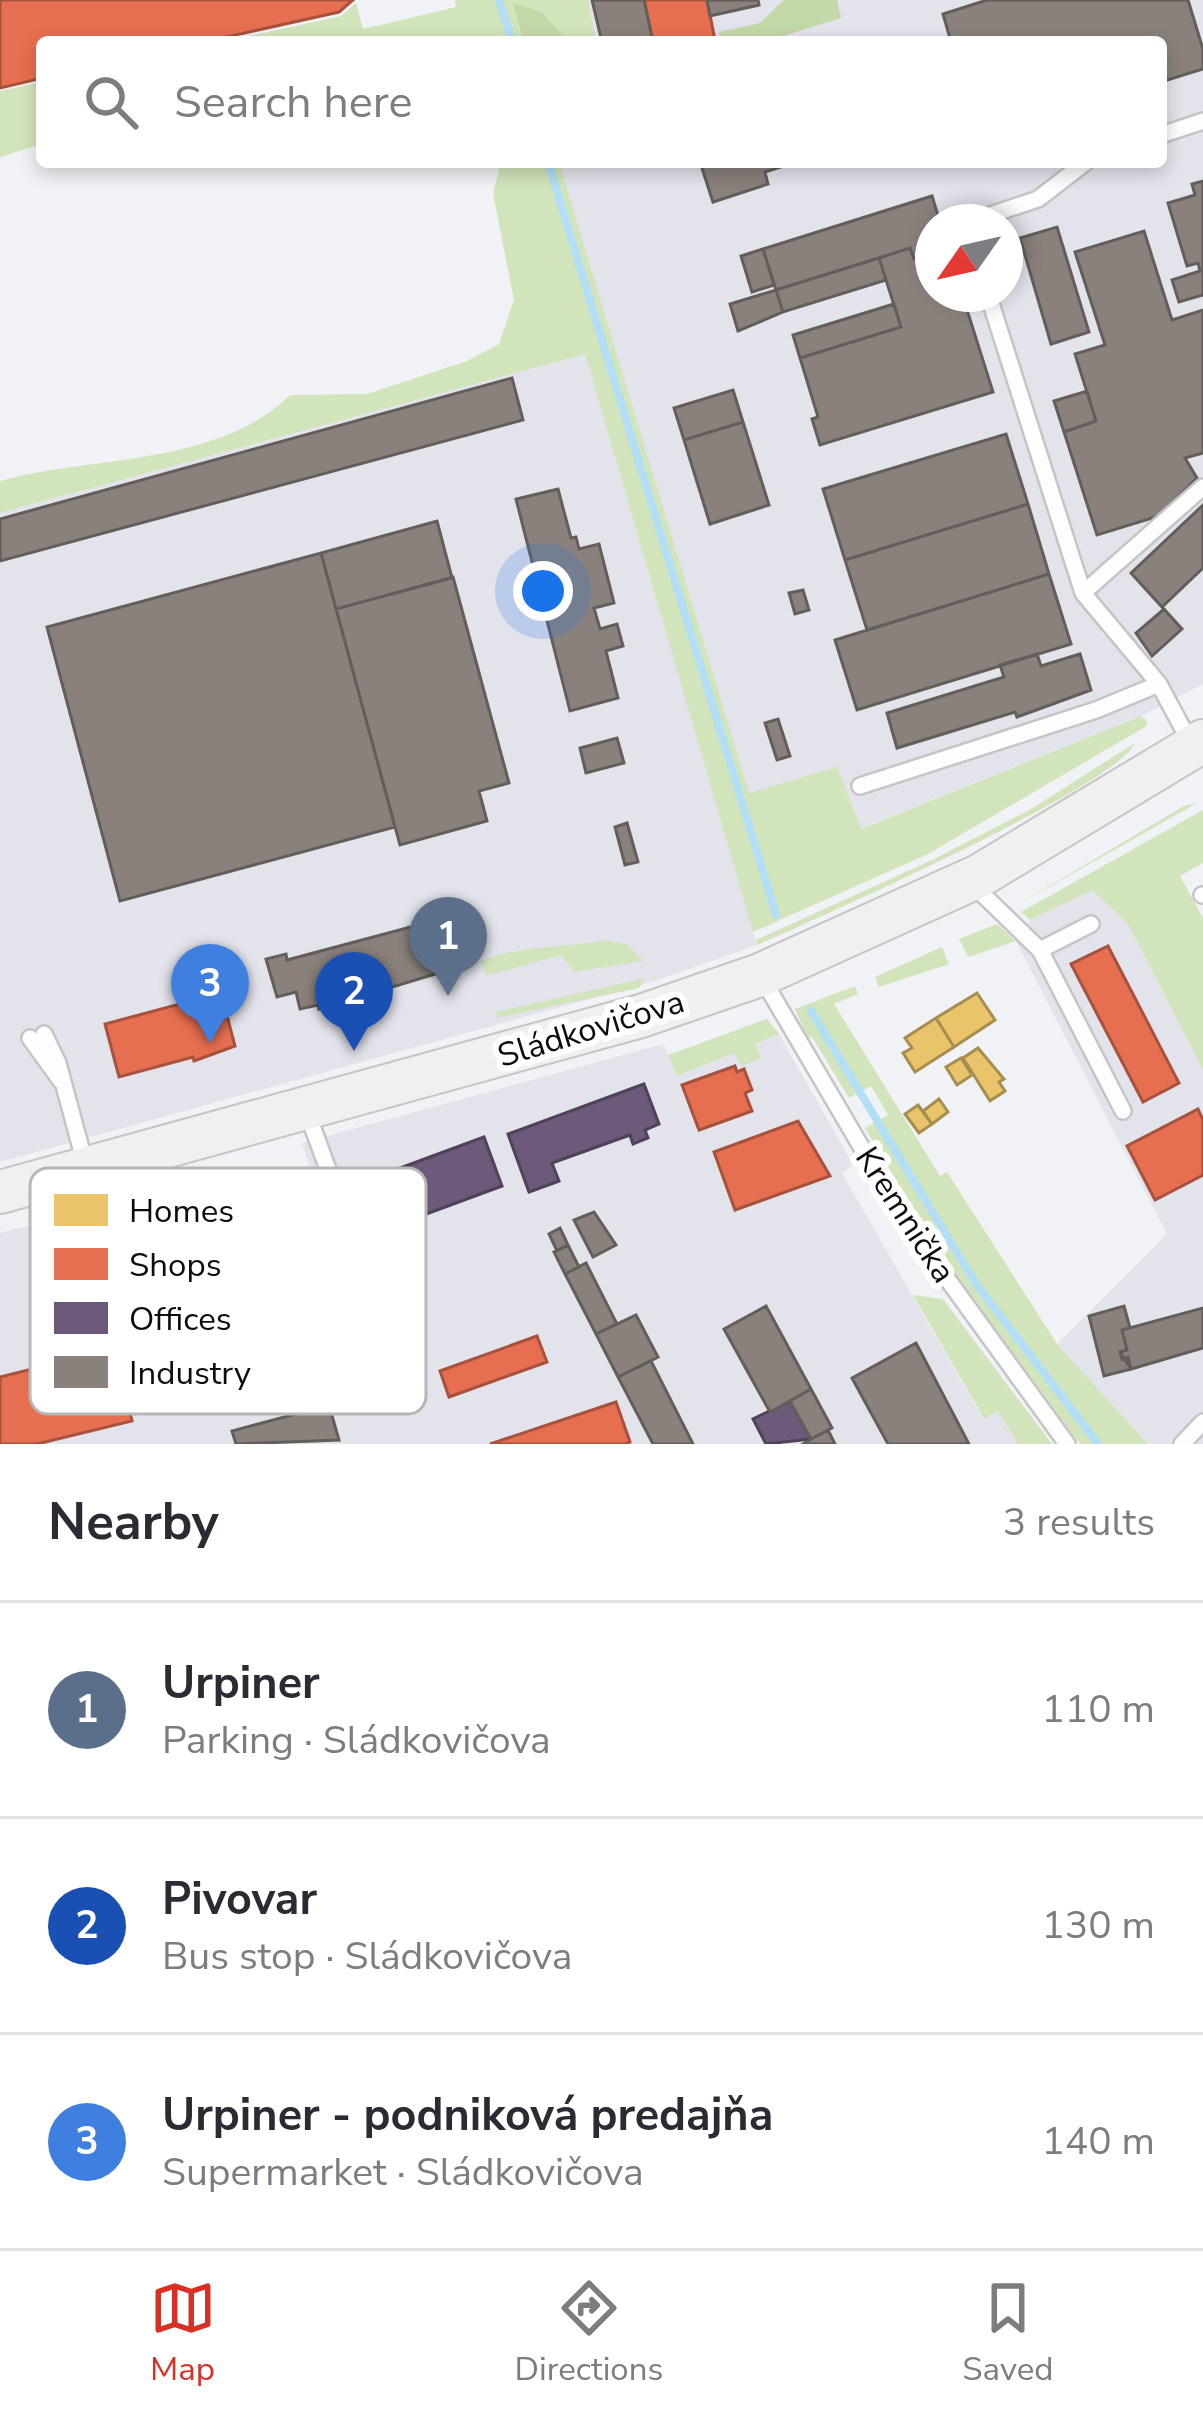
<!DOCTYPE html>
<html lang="en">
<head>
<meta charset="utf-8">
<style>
	:root { --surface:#fff; --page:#f2f2f3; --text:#2b2b33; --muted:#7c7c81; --line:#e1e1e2; --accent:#d93025 }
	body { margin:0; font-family:"Nunito Sans",sans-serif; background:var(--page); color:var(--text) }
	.compass { position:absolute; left:915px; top:204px; width:108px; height:108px; border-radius:50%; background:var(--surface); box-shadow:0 6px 18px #0003; rotate:236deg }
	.you { position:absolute; left:543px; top:591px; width:42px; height:42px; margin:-30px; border:9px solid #fff; border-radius:50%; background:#1a73e8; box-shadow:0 0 0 18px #1a73e833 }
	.badge { display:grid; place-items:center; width:78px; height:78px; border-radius:50%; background:var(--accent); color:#fff; font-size:39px; font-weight:700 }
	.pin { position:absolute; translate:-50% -99px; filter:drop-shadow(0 3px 6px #0008) }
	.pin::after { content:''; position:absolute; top:63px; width:42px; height:36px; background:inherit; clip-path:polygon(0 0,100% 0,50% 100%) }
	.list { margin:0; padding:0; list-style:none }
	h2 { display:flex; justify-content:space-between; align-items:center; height:156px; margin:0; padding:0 48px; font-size:51px }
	h2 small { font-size:39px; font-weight:400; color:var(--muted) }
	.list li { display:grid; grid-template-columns:78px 1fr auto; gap:36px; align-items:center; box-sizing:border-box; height:216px; padding:0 48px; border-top:3px solid var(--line) }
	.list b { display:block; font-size:45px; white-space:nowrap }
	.list p { margin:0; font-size:39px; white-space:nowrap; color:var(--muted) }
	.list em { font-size:39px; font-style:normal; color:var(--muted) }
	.icon { flex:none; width:66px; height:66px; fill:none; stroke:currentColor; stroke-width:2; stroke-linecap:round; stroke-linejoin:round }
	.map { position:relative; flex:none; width:1203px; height:1444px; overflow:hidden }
	.search { position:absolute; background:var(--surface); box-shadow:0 6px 18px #0003; left:36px; right:36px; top:36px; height:132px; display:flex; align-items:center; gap:30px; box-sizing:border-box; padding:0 42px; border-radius:12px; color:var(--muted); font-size:45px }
	.sheet { height:804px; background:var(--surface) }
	nav { display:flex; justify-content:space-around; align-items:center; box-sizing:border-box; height:168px; border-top:3px solid var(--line); background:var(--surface); font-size:33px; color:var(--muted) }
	nav a { display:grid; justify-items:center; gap:6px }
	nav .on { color:var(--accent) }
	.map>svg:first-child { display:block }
	.built { fill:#e3e3ec; fill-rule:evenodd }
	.green { fill:#d2e4bb }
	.forest { fill:#c3d8a7 }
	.homes { fill:#e9c46a; stroke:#a78d4f; stroke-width:3 }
	.shops { fill:#e76f51; stroke:#a6523d; stroke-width:3 }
	.offices { fill:#6d597a; stroke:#50425a; stroke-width:3 }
	.industry { fill:#8a817c; stroke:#645e5b; stroke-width:3 }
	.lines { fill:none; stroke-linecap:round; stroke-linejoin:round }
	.stream { stroke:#b3def5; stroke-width:8 }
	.lane-casing { stroke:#c5c5c8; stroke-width:20 }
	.secondary-casing { stroke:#c5c5c8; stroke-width:46 }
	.lane { stroke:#fdfdfe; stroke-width:15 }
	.secondary { stroke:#f1f0ee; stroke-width:42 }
	.labels { text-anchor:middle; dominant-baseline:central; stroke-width:12; stroke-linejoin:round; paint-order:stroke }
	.street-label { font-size:33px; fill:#0d0d0f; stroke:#fff }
	.key { fill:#fff; stroke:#b6b6b7; stroke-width:3 }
	.key-label { font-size:33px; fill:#0d0d0f }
</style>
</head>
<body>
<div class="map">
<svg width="1203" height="1444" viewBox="0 0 1203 1444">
	<rect width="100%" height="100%" fill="#f1f2f5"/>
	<!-- built -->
	<path class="built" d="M512,0h691v684l-62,32 -281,113 -111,-35 -190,-632h602v-120h-637zM933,222h72v72h-72z
		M585,354l172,591 -99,35 -658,182v-649z
		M1091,889l37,35 75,146v374h-55l-91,-100 110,-110 -151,-293 14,-21z
		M779,1034l74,131 -11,8 141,246 15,-8 20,33h-1018v-211l121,-30 32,106 182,-65 -33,-101 361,-99 15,32z"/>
	<!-- green -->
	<path class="green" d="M455,0h133l8,42h-28l-26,-30 -27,-8 9,38h-302l119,-26 15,-13 7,26 93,-22z
		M42,82v62l-42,13v-66z
		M501,162h58l190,631 88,-26 24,62 280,-113 7,6 -3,5 -217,127 -175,78 -168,-578 -585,159v-32c95,-26 216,-14 290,-86l77,-1 100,-33 32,-17 15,-44 -21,-107z
		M1135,743c-18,43 -317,175 -378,202l-1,-5 176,-80 99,-51z
		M1197,803l-178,101 165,-98z
		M1203,810v53l-23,13 23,42v152l-75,-146 -36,-34 -62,30 -9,-8z
		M997,924l19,17 -48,16 -9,-18z
		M606,940l20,4 17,17 -69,11 -13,-17 -75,21 -5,-15c38,-16 85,-13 125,-21z
		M942,947l7,17 -70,23 -4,-10z
		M645,978l-6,10 -142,30 -1,-6z
		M855,986l3,8 -24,10 106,172 7,-4 110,172 91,100h-68c-81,-100 -150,-205 -215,-316l23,-13 -17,-29 -22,12 -37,-61h-5l-12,-28z
		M767,1019l12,15 -24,10 6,14 -19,8 -8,-13 -57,23 -9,-21z
		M913,1295l30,4 109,145h-34l-20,-33 -14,8z"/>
	<!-- forest -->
	<path class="forest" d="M784,0h53l4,18 -77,24h-43l-2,-10 41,-9z
		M513,3l29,9 26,30h-44z"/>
	<!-- homes -->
	<path class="homes" d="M977,993l18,27 -41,27 -18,-29z
		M936,1018l18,29 -39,25 -12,-19 9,-5 -7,-10z
		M978,1048l26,31 -5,3 6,9 -15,10 -27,-43z
		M961,1058l11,17 -15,10 -11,-18z
		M939,1099l9,13 -16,12 -9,-13z
		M918,1105l14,19 -13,9 -14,-19z"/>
	<!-- shops -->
	<path class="shops" d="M0,0h353l-14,12 -135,30h-162v36l-42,10z
		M644,0h63l8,40 -62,2z
		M1108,946l71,137 -36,19 -72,-138z
		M221,993l14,53 -41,15 -1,-4 -74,20 -14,-53z
		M735,1066l2,6 7,-3 8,21 -7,3 7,18 -53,19 -17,-45z
		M1198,1109l5,11v55l-48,25 -28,-54z
		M798,1121l32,55 -95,34 -21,-58z
		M537,1336l10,26 -98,35 -9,-26z
		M115,1348l17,73 -95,23h-37v-67z
		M616,1402l14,40 -5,2h-135z"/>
	<!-- offices -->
	<path class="offices" d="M644,1084l15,40 -14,6 3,8 -15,6 -3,-9 -78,28 7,18 -30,11 -21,-58z
		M484,1137l18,49 -119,44 -18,-49z
		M790,1401l21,38 -45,5 -13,-25z"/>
	<!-- industry -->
	<path class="industry" d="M592,0h52l9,42h-51z
		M707,0h51l1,5 -49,11z
		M987,0h201l15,49v20l-42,13v-40h-210l-8,-28z
		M700,162h96l-31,10 3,12 -55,18z
		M1203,181v114l-24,7 -7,-22 28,-9 -2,-8 -11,3 -19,-63 27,-8 -3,-11z
		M932,196l8,26h-7v31l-19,6 -4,-11 -134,42 -13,-41z
		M1057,227l32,105 -38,12 -31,-106z
		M1144,231l28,89 31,-10v143l-18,5 12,20 -38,38 -62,19 -33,-103 32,-11 -21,-67 30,-9 -30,-93z
		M910,248l4,11 19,-6v41h29l31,98 -173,53 -8,-26 6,-2 -18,-59 101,-31 -22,-69z
		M763,249l11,36 -22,7 -11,-36z
		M879,258l7,22 -103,32 -7,-22z
		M776,290l7,22 -45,19 -8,-27z
		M894,304l7,23 -101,31 -7,-23z
		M512,378l11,42 -523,141v-42z
		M733,390l10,32 -59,18 -10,-32z
		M1087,391l9,30 -32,11 -10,-31z
		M743,422l26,83 -59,19 -26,-84z
		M1006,434l22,70 -183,56 -22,-71z
		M558,489l13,49 5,-1 3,12 20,-5 15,59 -20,5 6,21 17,-5 6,22 -17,5 12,47 -48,13 -54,-212z
		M1028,504l21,70 -182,56 -22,-70z
		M1203,505v63l-41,39 -31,-34z
		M437,521l15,57 -116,31 -15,-56z
		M321,553l74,274 -275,74 -73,-274z
		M1049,574l22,70 -214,66 -22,-70z
		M453,577l56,206 -30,8 8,30 -87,24 -64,-236z
		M803,590l6,20 -14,4 -6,-21z
		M1164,609l18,20 -30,27 -16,-23z
		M1037,654l4,12 39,-12 11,36 -74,27 -2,-5 -118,36 -10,-35 117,-36 -4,-12z
		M778,719l12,37 -13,4 -12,-37z
		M617,738l7,25 -38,10 -6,-25z
		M627,823l11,39 -13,3 -10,-38z
		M459,914l13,49 -153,46 -1,-4 -18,4 -4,-17 -19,5 -11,-38 20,-5 1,6z
		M594,1212l22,33 -23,12 -19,-37z
		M560,1228l8,17 -11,6 -8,-17z
		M568,1245l11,22 -14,7 -11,-22z
		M586,1263l31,61 -21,10 -31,-60z
		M766,1306l45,83 -41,23 -46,-83z
		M1124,1306l6,22 -8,2 5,20 -7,2 11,17 -27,7 -15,-60z
		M1203,1308v40l-72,21 -3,-12 -6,2 -2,-7 7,-2 -5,-20z
		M636,1315l22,42 -40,20 -22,-43z
		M916,1343l53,101h-81l-36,-66z
		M651,1361l42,83h-40l-35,-67z
		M811,1389l21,39 -21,11 -21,-38z
		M329,1405l10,35 -103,4 -4,-13z
		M828,1430l7,14h-32l8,-5z"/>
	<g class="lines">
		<!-- stream -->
		<path class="stream" d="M499,0l13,42
			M548,162l228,753
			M811,1011l165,273 122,160"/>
		<!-- lane casing -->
		<g class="lane-casing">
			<path id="lane" d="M1161,135l42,-14
				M969,222l69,-23 48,-37
				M988,294l95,299 76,91 32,60
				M1083,593l120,-106
				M860,786l236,-76 63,-26
				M971,883l69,67 83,161
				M1202,895h1
				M1040,950l51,-26
				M762,978l141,240 164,226
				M44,1034l14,29 28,104
				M30,1038l31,43
				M174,1259l-3,-17 6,-7 153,-60 -23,-63
				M1182,1444l21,-22"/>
		</g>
		<!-- secondary casing -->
		<g class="secondary-casing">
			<path id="secondary" d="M0,1192l641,-176 119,-41 219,-99 224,-135"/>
		</g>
		<!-- lane -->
		<use href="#lane" class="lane"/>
		<!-- secondary -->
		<use href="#secondary" class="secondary"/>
	</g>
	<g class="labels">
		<!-- street labels -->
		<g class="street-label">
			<text transform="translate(591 1029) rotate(-17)">Sládkovičova</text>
			<text transform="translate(905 1215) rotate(57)">Kremnička</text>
		</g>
	</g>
	<!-- legend -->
	<rect x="30" y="1168" width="396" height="246" rx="18" class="key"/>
	<rect x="54" y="1194" width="54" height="32" fill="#e9c46a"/>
	<rect x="54" y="1248" width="54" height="32" fill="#e76f51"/>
	<rect x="54" y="1302" width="54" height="32" fill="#6d597a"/>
	<rect x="54" y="1356" width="54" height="32" fill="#8a817c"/>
	<g class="key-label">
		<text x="129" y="1222">Homes</text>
		<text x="129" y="1276">Shops</text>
		<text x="129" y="1330">Offices</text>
		<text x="129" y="1384">Industry</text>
	</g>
</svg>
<svg class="compass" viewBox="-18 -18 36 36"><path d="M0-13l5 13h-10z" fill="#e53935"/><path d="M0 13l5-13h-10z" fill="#7c7c81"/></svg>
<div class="you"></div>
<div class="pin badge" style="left:448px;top:996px;background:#5c6f8a">1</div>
<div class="pin badge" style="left:354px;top:1051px;background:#1a4fb4">2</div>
<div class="pin badge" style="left:210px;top:1043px;background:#3f7fe0">3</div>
<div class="search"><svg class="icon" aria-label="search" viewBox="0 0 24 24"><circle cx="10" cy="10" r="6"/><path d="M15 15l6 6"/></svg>Search here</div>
</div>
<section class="sheet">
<h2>Nearby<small>3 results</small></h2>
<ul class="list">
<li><span class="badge" style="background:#5c6f8a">1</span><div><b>Urpiner</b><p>Parking · Sládkovičova</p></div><em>110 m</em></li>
<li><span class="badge" style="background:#1a4fb4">2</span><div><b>Pivovar</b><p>Bus stop · Sládkovičova</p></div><em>130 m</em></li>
<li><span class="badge" style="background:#3f7fe0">3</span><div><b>Urpiner - podniková predajňa</b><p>Supermarket · Sládkovičova</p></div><em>140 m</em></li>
</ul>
</section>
<nav>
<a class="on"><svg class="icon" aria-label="map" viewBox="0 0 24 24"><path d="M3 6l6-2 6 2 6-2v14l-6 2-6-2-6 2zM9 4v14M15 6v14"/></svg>Map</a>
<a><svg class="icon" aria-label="directions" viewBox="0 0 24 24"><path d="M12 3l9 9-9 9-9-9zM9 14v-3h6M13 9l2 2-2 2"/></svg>Directions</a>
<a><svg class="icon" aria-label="saved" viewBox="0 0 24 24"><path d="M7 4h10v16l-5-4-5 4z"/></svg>Saved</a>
</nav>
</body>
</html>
